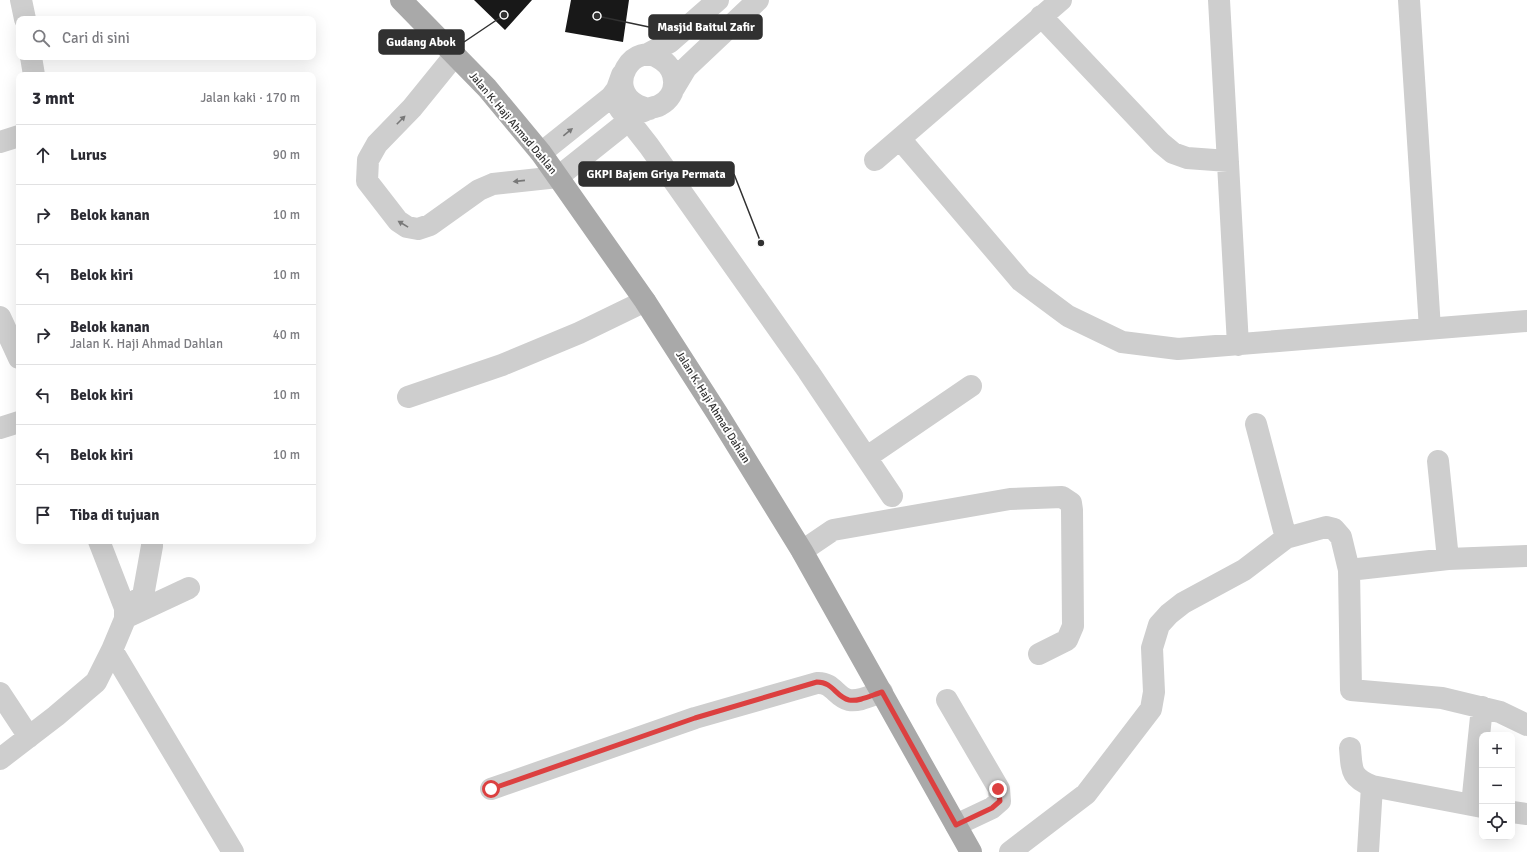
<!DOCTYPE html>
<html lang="id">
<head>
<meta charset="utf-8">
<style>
	:root { --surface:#fff; --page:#f2f2f3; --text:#2b2b33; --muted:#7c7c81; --line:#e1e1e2 }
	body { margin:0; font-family:Signika,sans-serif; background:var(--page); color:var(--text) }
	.controls { position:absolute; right:12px; bottom:12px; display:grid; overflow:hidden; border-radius:8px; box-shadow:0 4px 16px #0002 }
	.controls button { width:36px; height:36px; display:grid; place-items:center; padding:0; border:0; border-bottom:1px solid var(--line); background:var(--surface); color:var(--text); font:20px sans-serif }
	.stop { position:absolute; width:12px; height:12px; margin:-9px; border:3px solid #dc4040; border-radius:50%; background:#fff }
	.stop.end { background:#dc4040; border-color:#fff; box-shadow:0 1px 4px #0008 }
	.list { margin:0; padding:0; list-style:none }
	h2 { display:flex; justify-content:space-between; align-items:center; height:52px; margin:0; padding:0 16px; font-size:17px }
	h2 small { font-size:13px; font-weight:400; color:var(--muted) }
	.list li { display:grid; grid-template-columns:26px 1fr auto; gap:12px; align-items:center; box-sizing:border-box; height:60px; padding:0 16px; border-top:1px solid var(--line) }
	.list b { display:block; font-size:15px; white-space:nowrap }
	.list p { margin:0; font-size:13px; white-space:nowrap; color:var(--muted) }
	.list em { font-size:13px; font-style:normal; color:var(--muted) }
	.icon { flex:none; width:22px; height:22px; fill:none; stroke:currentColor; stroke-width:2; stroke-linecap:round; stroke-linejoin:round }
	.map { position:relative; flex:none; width:1527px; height:852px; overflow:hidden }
	.search { position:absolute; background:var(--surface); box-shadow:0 4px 16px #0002; left:16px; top:16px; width:300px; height:44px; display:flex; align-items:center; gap:10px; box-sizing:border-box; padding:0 14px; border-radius:8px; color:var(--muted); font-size:15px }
	.panel { position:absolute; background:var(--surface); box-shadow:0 4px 16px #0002; left:16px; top:72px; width:300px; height:472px; border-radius:8px }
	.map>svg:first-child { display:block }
	.building { fill:#181818 }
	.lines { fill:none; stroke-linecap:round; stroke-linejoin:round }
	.minor { stroke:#cecece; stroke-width:22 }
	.major { stroke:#a9a9a9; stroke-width:22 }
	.oneway { fill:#787878 }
	.route { stroke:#dc4040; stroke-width:5 }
	.labels { text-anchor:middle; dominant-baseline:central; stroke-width:4; stroke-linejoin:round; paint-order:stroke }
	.street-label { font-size:11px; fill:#313131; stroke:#fff }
	.leader { fill:none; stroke:#313131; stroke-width:1.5 }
	.callout-dot { fill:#313131; stroke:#fff; stroke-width:1.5 }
	.callout { fill:#313131; stroke:#313131; stroke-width:1.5 }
	.callout-label { font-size:12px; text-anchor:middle; font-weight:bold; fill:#fff }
</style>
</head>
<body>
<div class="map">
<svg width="1527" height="852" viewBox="0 0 1527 852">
	<rect width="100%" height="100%" fill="#fff"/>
	<!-- building -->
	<path class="building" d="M474,0h58l-27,30z
		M571,0h58l-6,42 -58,-10z"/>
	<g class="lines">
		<!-- minor -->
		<path class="minor" d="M21,0l4,19
			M1219,0l19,345
			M1409,0l21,329
			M1041,16l120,127 12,10 14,5 41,3
			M455,55l-43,53 -35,36 -9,16 -1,21 31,40 9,6 11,2 12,-4 49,-35 14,-6 65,-7 79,-63c4,-2 8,-4 12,-5 3,-2 8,-2 11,-4 19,-10 18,-34 2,-45 -29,-22 -58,28 -25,45 3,2 8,3 12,4
			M646,55l24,-13 48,-42
			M31,57l3,18
			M674,88l12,-20 72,-68
			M620,109l29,37 159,225 84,125
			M900,139l121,142 47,35 54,26 56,7 349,-28
			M0,142l19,-6
			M541,153l70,-56 6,-8 5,-14
			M875,160l186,-160
			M0,317l19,41
			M408,397l94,-32 77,-32 66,-32
			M1256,424l30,114
			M0,428l19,-6
			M867,457l104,-71
			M1438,461l10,98
			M802,551l31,-21 177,-31 52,-2 9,6 1,7 1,116 -6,14 -28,14
			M1349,570l99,-11 79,-3
			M125,608l18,-12 9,-50v-5
			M129,616l60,-28
			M112,650l121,202
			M0,693l29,44
			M947,700l52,89 1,12 -8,7 -36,17
			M1350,748c2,22 0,29 22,38l-4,66
			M0,759l56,-43 40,-34 16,-32 13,-31v-11l-26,-67
			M1372,786l110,21
			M491,789l204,-71 122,-35c16,-1 19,14 32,17 10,2 23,-5 33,-8
			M1472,805l10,-98
			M1512,812l15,2
			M1010,852l76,-58 65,-85 3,-17 -2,-44 7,-23 10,-11 14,-11 61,-33 42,-32 40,-11 8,2 7,8 8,33 2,120 91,8 58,14 27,13"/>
		<!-- major -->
		<path class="major" d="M401,0l86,88 54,65 104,148 72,112 85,138 169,301"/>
	</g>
	<!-- one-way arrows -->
	<defs><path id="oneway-solid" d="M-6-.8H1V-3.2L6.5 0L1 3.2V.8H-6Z"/></defs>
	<g class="oneway">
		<use href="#oneway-solid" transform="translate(401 120) rotate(-45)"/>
		<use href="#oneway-solid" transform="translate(568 132) rotate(-39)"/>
		<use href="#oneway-solid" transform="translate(519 181) rotate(174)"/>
		<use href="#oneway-solid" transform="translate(403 224) rotate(-149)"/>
	</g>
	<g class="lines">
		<!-- route -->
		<path class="route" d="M491,789l204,-71 122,-36c16,0 19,15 32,18 10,2 23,-5 33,-8l74,133 36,-17 8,-7 -2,-12"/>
	</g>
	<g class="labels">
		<!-- street labels -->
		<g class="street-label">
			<text transform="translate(513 123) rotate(50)">Jalan K. Haji Ahmad Dahlan</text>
			<text transform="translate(713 407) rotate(58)">Jalan K. Haji Ahmad Dahlan</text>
		</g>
	</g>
	<!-- callouts -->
	<path class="leader" d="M597 16L649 27M504 15L464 42M761 243L734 174"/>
	<g class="callout-dot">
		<circle cx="597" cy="16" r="4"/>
		<circle cx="504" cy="15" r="4"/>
		<circle cx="761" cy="243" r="4"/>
	</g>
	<g class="callout">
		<rect x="649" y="15" width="113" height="24" rx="4"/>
		<rect x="379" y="30" width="85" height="24" rx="4"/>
		<rect x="579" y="162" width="155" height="24" rx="4"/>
	</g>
	<g class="callout-label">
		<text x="706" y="31">Masjid Baitul Zafir</text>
		<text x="421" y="46">Gudang Abok</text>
		<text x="656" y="178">GKPI Bajem Griya Permata</text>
	</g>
</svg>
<div class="controls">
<button>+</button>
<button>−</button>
<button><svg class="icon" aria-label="locate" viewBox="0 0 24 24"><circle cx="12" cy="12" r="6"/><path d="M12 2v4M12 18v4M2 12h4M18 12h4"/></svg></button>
</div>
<div class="stop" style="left:491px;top:789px"></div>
<div class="stop end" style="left:998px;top:789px"></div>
<div class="search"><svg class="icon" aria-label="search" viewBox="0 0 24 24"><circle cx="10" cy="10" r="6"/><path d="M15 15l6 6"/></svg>Cari di sini</div>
<section class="panel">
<h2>3 mnt<small>Jalan kaki · 170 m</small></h2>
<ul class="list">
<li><svg class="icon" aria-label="ahead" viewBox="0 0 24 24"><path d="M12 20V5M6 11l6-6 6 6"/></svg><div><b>Lurus</b></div><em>90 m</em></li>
<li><svg class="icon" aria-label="right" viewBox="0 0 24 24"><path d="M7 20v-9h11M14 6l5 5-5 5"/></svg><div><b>Belok kanan</b></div><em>10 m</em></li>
<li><svg class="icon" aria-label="left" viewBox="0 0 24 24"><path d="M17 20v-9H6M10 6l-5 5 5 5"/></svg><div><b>Belok kiri</b></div><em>10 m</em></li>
<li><svg class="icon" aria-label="right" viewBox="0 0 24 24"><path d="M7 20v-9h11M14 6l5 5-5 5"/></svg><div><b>Belok kanan</b><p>Jalan K. Haji Ahmad Dahlan</p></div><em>40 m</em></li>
<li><svg class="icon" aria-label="left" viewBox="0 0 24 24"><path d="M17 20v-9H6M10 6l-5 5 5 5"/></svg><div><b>Belok kiri</b></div><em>10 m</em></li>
<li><svg class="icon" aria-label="left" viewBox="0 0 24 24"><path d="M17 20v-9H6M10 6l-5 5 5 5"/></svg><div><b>Belok kiri</b></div><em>10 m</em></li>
<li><svg class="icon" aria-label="arrive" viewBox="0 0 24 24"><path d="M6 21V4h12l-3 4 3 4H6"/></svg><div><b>Tiba di tujuan</b></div></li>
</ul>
</section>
</div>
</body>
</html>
